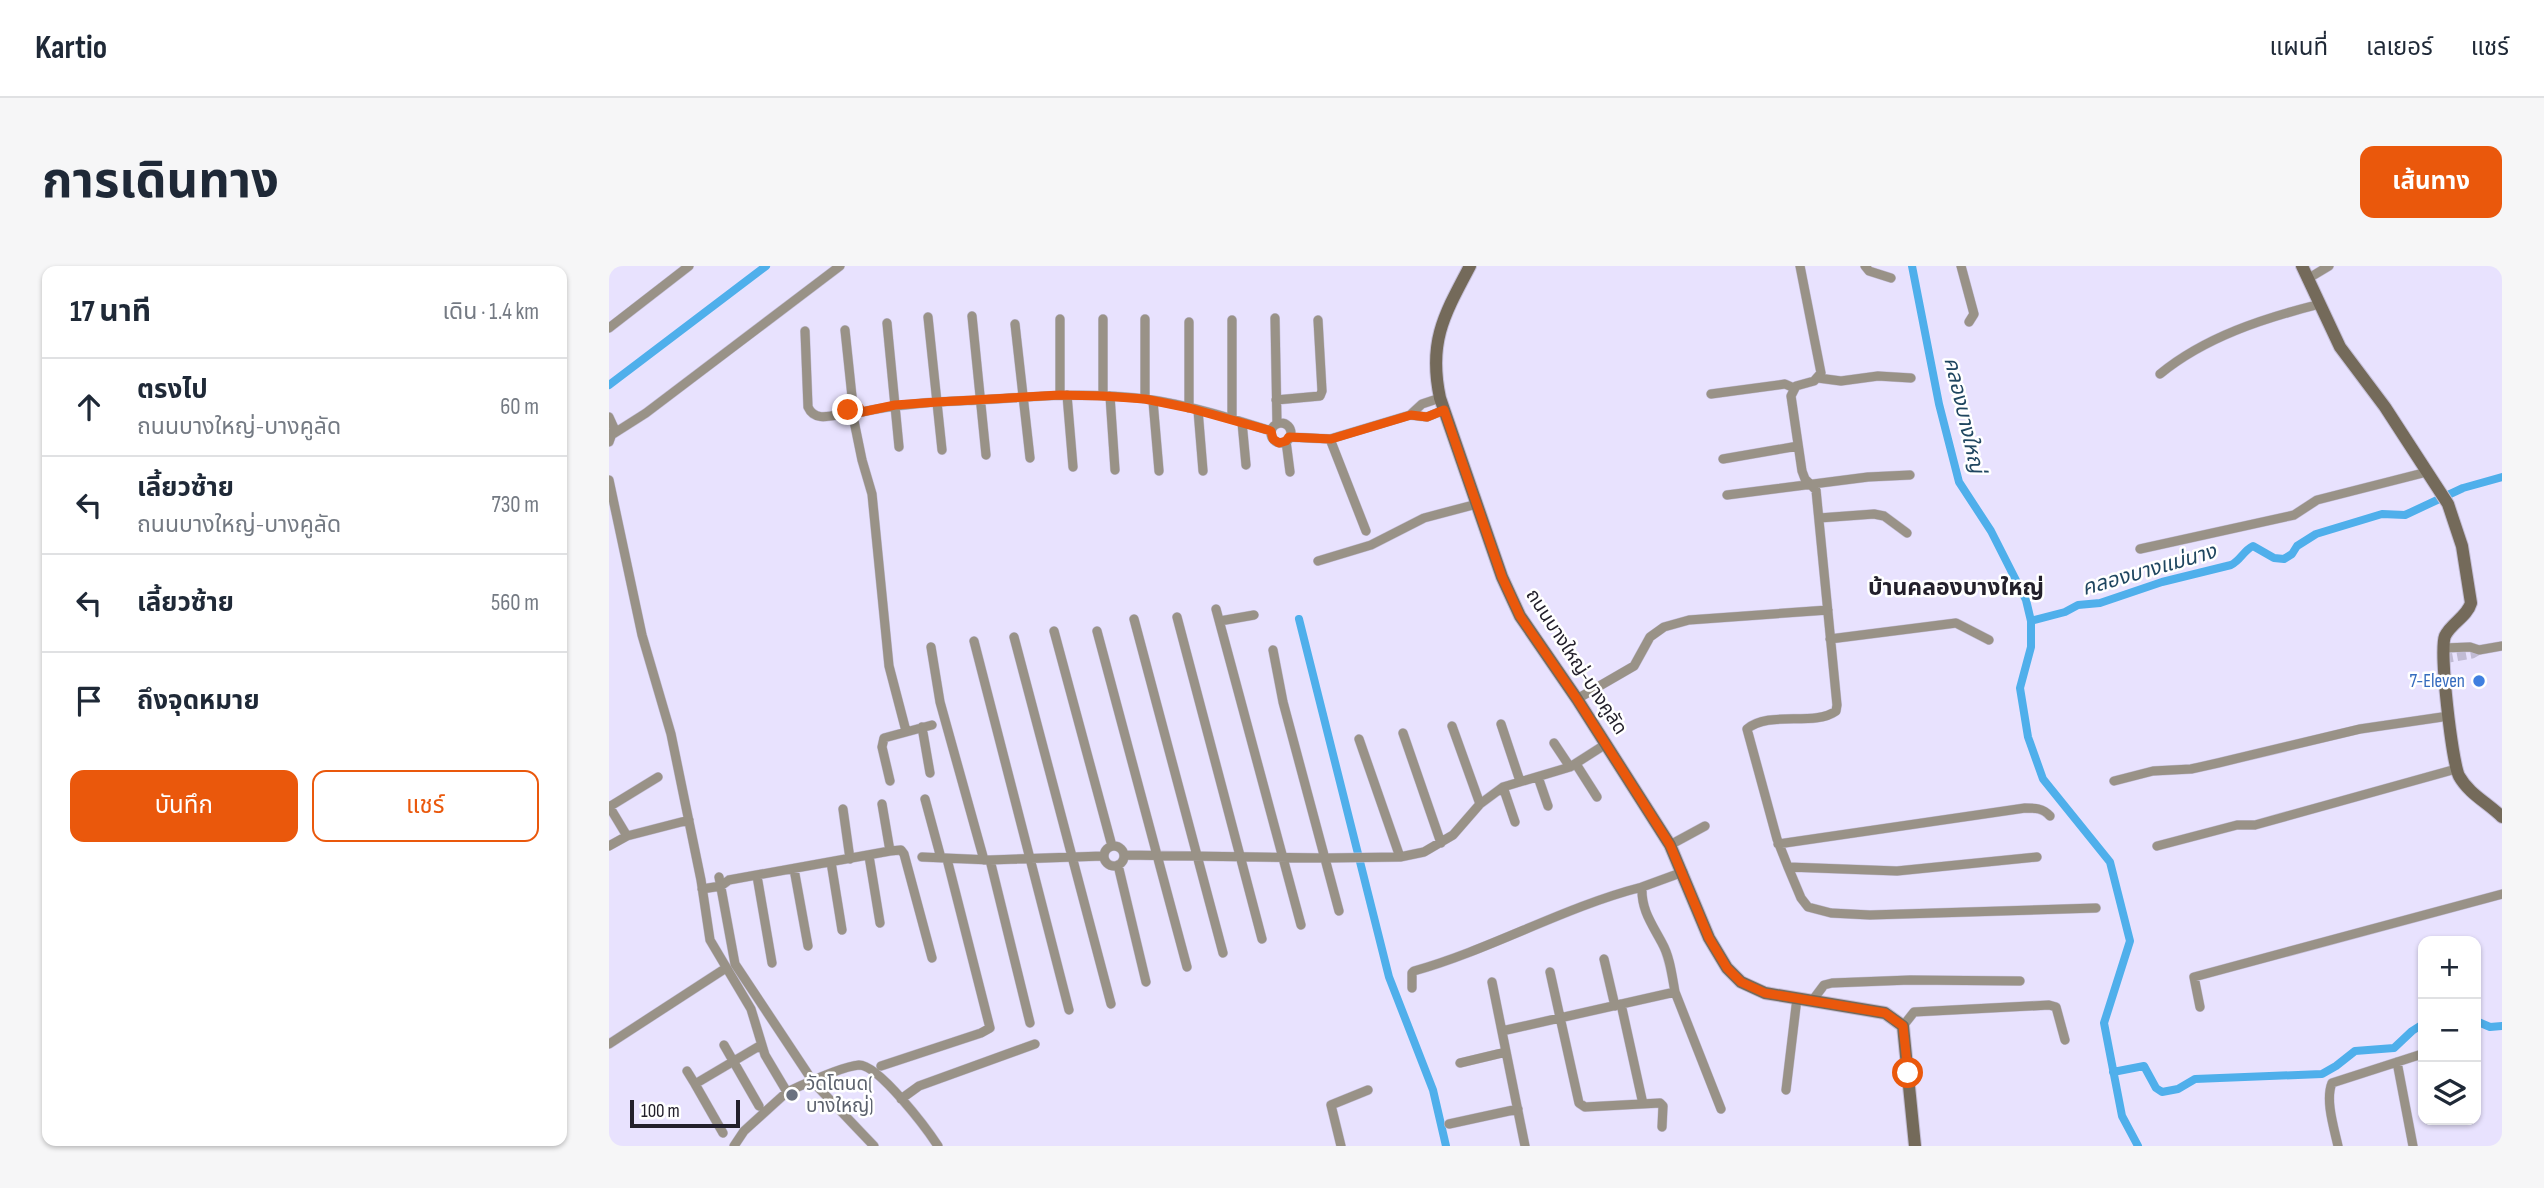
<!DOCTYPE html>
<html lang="th">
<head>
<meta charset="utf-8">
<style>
	:root { --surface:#fff; --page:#f6f6f7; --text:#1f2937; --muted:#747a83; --line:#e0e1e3; --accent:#ea580c }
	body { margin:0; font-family:"Sofia Sans Condensed","Noto Sans Thai",sans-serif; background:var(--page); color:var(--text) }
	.controls { position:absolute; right:21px; bottom:21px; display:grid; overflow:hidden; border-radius:14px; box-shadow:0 2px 5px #0004 }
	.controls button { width:63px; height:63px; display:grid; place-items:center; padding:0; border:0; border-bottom:2px solid var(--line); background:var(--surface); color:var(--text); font:35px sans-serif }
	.scale { position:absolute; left:21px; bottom:18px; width:110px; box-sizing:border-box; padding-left:7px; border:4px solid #23202b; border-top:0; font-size:19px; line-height:24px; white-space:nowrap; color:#23202b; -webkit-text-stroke:5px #fff; paint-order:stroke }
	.stop { position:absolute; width:21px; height:21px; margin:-16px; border:5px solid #ea580c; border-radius:50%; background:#fff }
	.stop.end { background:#ea580c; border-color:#fff; box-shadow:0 2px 7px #0008 }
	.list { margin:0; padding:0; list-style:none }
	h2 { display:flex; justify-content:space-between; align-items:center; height:91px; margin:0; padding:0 28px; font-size:30px }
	h2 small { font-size:23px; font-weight:400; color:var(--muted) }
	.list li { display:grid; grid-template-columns:46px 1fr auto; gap:21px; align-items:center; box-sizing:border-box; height:98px; padding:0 28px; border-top:2px solid var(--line) }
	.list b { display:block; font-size:26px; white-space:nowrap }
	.list p { margin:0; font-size:23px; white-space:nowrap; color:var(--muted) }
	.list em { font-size:23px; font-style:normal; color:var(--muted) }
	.actions { display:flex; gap:14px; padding:21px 28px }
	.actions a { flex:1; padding:16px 0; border:2px solid var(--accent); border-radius:14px; text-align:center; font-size:24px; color:var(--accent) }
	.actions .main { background:var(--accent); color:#fff }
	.icon { flex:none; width:38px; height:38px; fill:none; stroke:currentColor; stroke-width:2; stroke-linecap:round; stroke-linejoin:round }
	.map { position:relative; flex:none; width:1893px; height:880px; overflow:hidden; border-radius:14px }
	header { display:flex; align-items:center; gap:42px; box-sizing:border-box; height:98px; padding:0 35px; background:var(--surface); border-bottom:2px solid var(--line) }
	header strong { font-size:33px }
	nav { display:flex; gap:38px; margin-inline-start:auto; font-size:24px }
	.intro { display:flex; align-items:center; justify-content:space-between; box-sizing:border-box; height:168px; padding:0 42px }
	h1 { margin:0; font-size:49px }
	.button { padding:18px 32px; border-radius:14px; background:var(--accent); color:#fff; font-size:24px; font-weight:700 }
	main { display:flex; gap:42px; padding:0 42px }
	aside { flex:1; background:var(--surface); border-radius:14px; box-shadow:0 2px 5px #0004 }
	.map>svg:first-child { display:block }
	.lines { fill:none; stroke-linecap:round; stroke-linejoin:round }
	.canal { stroke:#4fafeb; stroke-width:8 }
	.street-tunnel { stroke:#c1bbd4; stroke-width:9; stroke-dasharray:9 4.5; stroke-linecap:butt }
	.street-casing { stroke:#c5bfd8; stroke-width:10 }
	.secondary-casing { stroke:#c5bfd8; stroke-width:14 }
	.street { stroke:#999287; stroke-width:9 }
	.secondary { stroke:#746a5a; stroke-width:12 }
	.route { stroke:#ea580c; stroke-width:9 }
	.shop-dot { fill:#3f7fe0; stroke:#fff; stroke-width:2.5 }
	.worship-dot { fill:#6b7280; stroke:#fff; stroke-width:2.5 }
	.labels { text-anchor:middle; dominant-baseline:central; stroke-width:5; stroke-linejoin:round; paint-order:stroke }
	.street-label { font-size:19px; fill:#23202b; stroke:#fff }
	.shop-label { font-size:19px; fill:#366cbe; stroke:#fff; text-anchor:end }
	.worship-label { font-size:19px; fill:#5b616d; stroke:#fff; text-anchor:start }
	.water-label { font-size:21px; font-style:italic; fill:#1f4660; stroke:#fff }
	.quarter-label { font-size:23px; font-weight:bold; fill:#23202b; stroke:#fff }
</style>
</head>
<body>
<header>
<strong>Kartio</strong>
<nav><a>แผนที่</a><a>เลเยอร์</a><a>แชร์</a></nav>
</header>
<div class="intro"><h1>การเดินทาง</h1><a class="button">เส้นทาง</a></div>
<main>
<aside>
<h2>17 นาที<small>เดิน · 1.4 km</small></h2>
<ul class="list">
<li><svg class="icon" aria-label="ahead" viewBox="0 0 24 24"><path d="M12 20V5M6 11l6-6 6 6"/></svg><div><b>ตรงไป</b><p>ถนนบางใหญ่-บางคูลัด</p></div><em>60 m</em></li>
<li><svg class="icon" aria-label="left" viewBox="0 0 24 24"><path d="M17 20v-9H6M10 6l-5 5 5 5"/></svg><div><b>เลี้ยวซ้าย</b><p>ถนนบางใหญ่-บางคูลัด</p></div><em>730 m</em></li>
<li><svg class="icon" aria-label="left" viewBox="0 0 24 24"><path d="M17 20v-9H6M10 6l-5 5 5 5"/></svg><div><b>เลี้ยวซ้าย</b></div><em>560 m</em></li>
<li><svg class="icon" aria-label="arrive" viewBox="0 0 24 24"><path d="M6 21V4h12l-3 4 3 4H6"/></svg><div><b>ถึงจุดหมาย</b></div></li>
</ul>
<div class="actions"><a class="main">บันทึก</a><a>แชร์</a></div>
</aside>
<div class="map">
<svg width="1893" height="880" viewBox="0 0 1893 880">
	<rect width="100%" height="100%" fill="#e8e2fe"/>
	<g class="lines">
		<!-- canal -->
		<path class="canal" d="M1303,0l27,138 20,78 32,49 35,69 5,21v26l-11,41 8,49 15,42 67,83 20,79 -26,82 18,93 16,30
			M0,119l157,-119
			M690,353l90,358 44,113 13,56
			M1422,355l34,-9 13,-7 22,-2 62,-21 69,-17c10,-5 12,-14 22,-19l21,12 10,1 8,-5 5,-8 19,-12 66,-20 23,1 58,-27 39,-11
			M1867,755l14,6 12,-1
			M1504,806l31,-6 12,22 6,4 16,-3 17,-10 127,-5 14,-8 19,-15 39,-3 18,-17 11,-7"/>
		<!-- street-tunnel -->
		<path class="street-tunnel" d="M1835,393l28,-5 7,-4"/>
		<!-- street casing -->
		<g class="street-casing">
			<path id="street" d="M1191,0l21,107 -7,8 -18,5 -5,10 11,75 3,8 11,11 21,215 -1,6c-22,16 -67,-1 -89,18l30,110 11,28 109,4 140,-14
				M1256,0l4,5 22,7
				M1352,0l13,48 -5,8
				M1700,12l20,-12
				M363,50l14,139
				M319,51l14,133
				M666,52l2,106
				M451,53v76
				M494,53v77
				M623,54v99
				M278,57l12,124
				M406,58l15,134
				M0,62l80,-62
				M236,64l8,76
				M196,65l3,76c7,16 25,8 40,6
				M1551,108c45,-37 104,-56 160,-70
				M1209,112l23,3 37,-5 33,2
				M1102,128l74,-10 9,4
				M458,129l6,72
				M501,130l5,74
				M536,133v-80
				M667,134l44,-4 2,-5 -4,-71
				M544,135l6,70
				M580,142v-86
				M589,144l5,61
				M253,146c39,-9 78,-10 118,-12 55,-4 111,-8 166,-1 43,6 84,19 125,32
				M801,149l12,-11 18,-6
				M0,151l5,11 -5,14
				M245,155l8,39 10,34 17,172 17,65
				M633,156l4,43
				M662 167a10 10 0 1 1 20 0a10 10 0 1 1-20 0Z
				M4,168l33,-21 194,-147
				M680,171l41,2 80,-24 17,2 17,-7
				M721,173l36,92
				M677,175l4,31
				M1114,193l75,-13
				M0,214l33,155 29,99 30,146 9,60 41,69 14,46 22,37c15,-7 57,-26 72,-27 20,0 68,64 79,81
				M1118,229l141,-18 42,-2
				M1210,252l55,-4 10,2 23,17
				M1531,283l154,-34 23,-15 110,-28
				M709,295l53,-16 53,-27 53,-14
				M607,343l85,316
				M568,351l85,322
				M525,353l89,334
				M611,355l34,-6
				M445,365l58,215
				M488,365l90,336
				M405,371l97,367
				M1221,373l126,-16 33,17
				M365,375l95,369
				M322,381l9,55 44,158
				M1835,382l26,-1 9,3 23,-4
				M664,384l10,52 56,209
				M968,433l57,-33 16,-29 14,-10 25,-7 139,-10
				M892,458l19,57
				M843,460l28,78
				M313,461l8,46
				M794,467l38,110
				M750,473l41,118
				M945,477l16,24
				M967,498l21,33
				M929,511l10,29
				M281,515l-8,-34 2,-9 48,-13
				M1505,515l39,-10 38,-2 27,-6 142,-34 89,-13
				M894,521l12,35
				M316,533l16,59
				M0,540l18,30
				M0,541l49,-30
				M234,543l7,50
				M1169,578l247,-36c10,0 18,0 25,8
				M1061,579l35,-19
				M495 590a10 10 0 1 1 20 0a10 10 0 1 1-20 0Z
				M0,580l18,-10 62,-16
				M1548,580l80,-21h18l201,-56
				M281,585l11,-1 3,4 28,104
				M515,589l202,3 74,-1 24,-5 29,-17 27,-31 23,-17 67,-20 36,-23
				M260,590l11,67
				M313,591l68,3 113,-4
				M381,594l40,163
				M222,596l11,68
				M509,599l28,117
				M1179,601l13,31 7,9 23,6 39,2 226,-7
				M185,603l14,77
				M148,610l15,87
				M110,611l16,87 73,110
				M93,623l19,-3 8,-6 161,-29 -8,-47
				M995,693l11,47
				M941,706l29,131 6,4 75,-4 3,3 -1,21
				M883,716l33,164
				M803,722v-15l2,-2c78,-22 150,-64 228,-84
				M1066,726l46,117
				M1203,735l12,-16 8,-2 78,-3 110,1
				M1012,738l22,100
				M1591,741l-6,-30 308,-83
				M1294,760l11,-14 135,-7 7,2 9,33
				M893,765l173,-39c-3,-16 -5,-35 -13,-49 -10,-19 -21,-33 -20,-56l41,-15
				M0,778l117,-76
				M115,779l35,61
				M1788,796l16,84
				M851,797l46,-11
				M272,800l100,-33 9,-5 -43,-169
				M78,805l8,13
				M204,816l61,64
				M1177,824l11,-92
				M292,833l18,-13 116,-42
				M840,858l69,-15
				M114,867l-28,-49 66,-39
				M125,880l10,-15 43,-39
				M732,880l-10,-41 37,-15
				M1729,880c-4,-18 -13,-46 -6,-63l87,-28"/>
		</g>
		<!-- secondary casing -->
		<g class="secondary-casing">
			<path id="secondary" d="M861,0c-26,49 -42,76 -30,132l62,179 18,39 57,83 93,146 39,93 18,30 14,14 24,11 120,20 18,13 12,120
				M1693,0l38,81 45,60 63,97 14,42 9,57c-4,14 -20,20 -26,33 -6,15 7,125 14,140 10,18 29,27 43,41"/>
		</g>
		<!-- street -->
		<use href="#street" class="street"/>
		<!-- secondary -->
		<use href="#secondary" class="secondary"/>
	</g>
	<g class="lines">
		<!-- route -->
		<path class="route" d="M239,144l5,-4 6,1 3,5 33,-7 42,-3 123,-7 43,1 42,3 44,9 82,23 2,8 6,4 7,-2 3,-4 42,2 80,-24 16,2 17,-7 58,167 18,39 57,83 93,146 39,93 18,30 14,14 24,11 120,20 18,13 5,47"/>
	</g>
	<!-- markers -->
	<circle class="shop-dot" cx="1870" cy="415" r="7"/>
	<circle class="worship-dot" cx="183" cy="829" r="7"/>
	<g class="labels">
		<!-- street labels -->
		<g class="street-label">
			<text transform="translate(967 396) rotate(57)">ถนนบางใหญ่-บางคูลัด</text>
		</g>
		<!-- shop labels -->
		<g class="shop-label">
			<text x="1856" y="415">7-Eleven</text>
		</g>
		<!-- worship labels -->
		<g class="worship-label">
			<text x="197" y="818">วัดโตนด(<tspan x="197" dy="22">บางใหญ่)</tspan></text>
		</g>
		<!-- water labels -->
		<g class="water-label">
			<text transform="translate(1355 149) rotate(77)">คลองบางใหญ่</text>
			<text transform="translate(1540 304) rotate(-16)">คลองบางแม่นาง</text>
		</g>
		<!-- quarter labels -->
		<g class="quarter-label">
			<text x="1347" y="322">บ้านคลองบางใหญ่</text>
		</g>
	</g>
</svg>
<div class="controls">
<button>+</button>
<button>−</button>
<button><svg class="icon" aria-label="layers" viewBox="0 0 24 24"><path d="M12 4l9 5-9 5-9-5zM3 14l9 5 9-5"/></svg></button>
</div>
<div class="scale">100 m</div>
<div class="stop" style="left:1299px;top:807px"></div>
<div class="stop end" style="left:239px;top:144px"></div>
</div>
</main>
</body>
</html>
